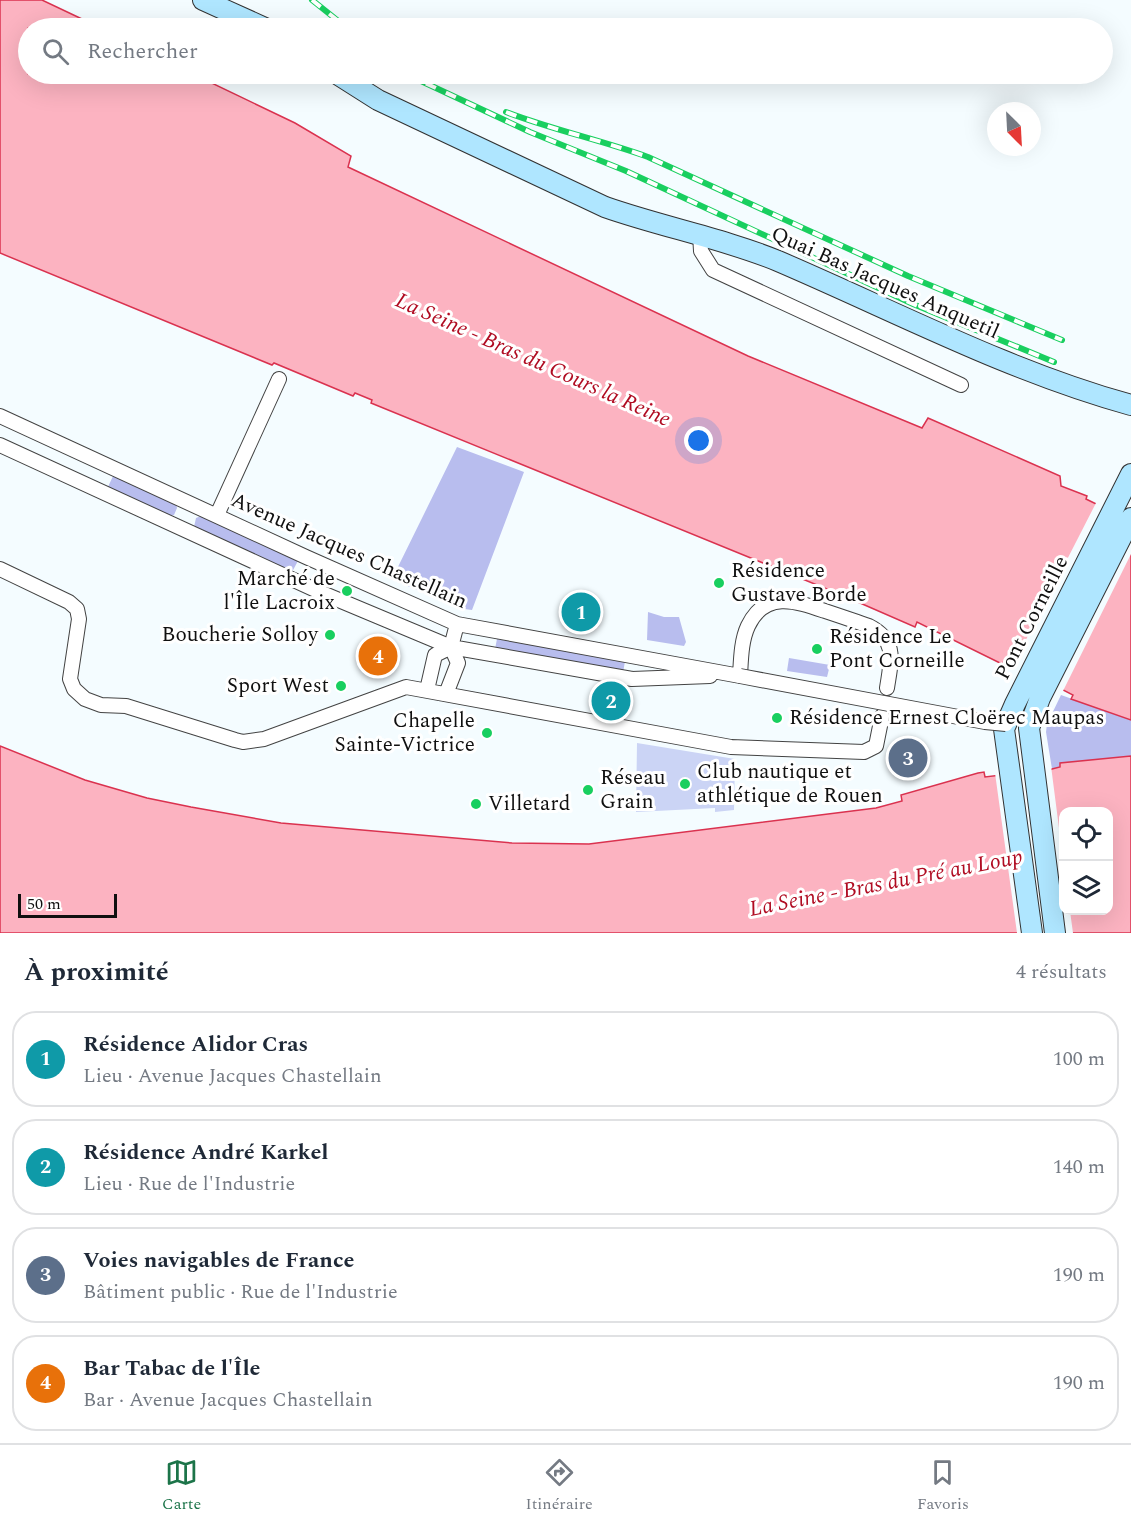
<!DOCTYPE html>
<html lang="fr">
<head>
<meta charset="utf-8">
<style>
	:root { --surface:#fff; --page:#f2f2f3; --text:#1f2937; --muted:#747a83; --line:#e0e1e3; --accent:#1c7449 }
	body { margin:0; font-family:Spectral,serif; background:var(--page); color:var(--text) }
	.controls { position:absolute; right:18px; bottom:18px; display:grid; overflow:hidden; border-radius:12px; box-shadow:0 6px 24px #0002 }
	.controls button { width:54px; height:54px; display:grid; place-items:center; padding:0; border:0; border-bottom:2px solid var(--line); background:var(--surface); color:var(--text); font:30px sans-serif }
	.compass { position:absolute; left:987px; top:102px; width:54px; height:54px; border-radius:50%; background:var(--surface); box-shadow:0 6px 24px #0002; rotate:156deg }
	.scale { position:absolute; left:18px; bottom:15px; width:99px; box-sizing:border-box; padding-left:6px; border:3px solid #101010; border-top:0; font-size:16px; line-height:21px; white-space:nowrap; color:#101010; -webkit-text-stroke:4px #fff; paint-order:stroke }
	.you { position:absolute; left:699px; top:441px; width:21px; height:21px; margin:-15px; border:4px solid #fff; border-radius:50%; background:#1a73e8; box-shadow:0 0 0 9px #1a73e833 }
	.badge { display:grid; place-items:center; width:39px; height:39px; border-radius:50%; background:var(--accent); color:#fff; font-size:20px; font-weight:700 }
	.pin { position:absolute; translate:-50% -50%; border:3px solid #fff; box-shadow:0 2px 6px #0006 }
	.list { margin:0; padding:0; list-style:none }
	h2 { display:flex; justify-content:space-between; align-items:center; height:78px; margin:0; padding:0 24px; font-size:26px }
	h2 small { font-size:20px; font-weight:400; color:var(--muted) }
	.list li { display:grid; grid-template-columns:39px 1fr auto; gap:18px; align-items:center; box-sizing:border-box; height:96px; margin:0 12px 12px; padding:0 12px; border:2px solid var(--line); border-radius:24px }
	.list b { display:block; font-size:22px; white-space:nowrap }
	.list p { margin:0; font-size:20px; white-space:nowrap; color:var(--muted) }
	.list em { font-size:20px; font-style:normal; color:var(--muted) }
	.icon { flex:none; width:33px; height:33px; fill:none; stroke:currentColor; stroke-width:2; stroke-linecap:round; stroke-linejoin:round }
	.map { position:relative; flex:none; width:1131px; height:933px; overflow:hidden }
	.search { position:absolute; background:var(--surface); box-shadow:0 6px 24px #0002; left:18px; right:18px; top:18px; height:66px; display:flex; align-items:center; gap:15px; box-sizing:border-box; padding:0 21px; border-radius:33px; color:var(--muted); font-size:22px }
	.sheet { height:510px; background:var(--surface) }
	nav { display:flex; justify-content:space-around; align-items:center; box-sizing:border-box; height:84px; border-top:2px solid var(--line); background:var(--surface); font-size:16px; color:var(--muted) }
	nav a { display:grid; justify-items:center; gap:3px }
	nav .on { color:var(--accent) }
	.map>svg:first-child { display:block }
	.green { fill:#b8bdee }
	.pitch { fill:#cbd4f5 }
	.water { fill:#fcb3c1; stroke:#da324f; stroke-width:1.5; fill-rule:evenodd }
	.pier { fill:#f4fcff }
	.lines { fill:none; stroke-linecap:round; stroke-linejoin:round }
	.street-casing { stroke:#434343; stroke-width:16 }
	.secondary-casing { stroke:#323232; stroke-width:22 }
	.street { stroke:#fff; stroke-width:14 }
	.secondary { stroke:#afe6ff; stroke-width:20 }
	.rail-casing { stroke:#19cf5f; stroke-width:6 }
	.rail { stroke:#fff; stroke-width:4; stroke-dasharray:11; stroke-linecap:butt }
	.street-bridge-casing { stroke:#434343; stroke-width:16; stroke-linecap:butt }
	.street-bridge { stroke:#fff; stroke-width:14 }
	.poi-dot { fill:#19cf5f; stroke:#fff; stroke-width:2 }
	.labels { text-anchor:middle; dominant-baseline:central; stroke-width:6; stroke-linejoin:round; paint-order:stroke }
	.street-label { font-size:21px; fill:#101010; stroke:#fff }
	.poi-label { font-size:21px; fill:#101010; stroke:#fff; text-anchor:start }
	.water-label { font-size:22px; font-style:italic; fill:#b00c22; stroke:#fff }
</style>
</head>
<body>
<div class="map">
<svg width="1131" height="933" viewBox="0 0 1131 933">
	<rect width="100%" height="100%" fill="#f4fcff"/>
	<!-- green -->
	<path class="green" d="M457,447l67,25 -52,138 -15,-2 -65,-29z
		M114,474l62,29 1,5 -3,7 -6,1 -61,-27z
		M201,516l98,43 -7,13 -98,-45 2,-9z
		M648,612l16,5h15l7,25 -2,4 -37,-6z
		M497,639l128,22 -2,12 -128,-24z
		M789,658l41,7 -3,12 -40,-6z
		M1061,695l70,25v36l-71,7v4l-8,2 -6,-37 1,-8z"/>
	<!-- pitch -->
	<path class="pitch" d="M637,743l98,16 -1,51 -19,2v-4l-79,4z"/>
	<!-- water -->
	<path class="water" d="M0,0h42l59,28h-73v46h165l102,49 56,33 -3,11 400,189 174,72 6,-10 132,58 1,10 26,10 -1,3 45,22v199l-60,-21 2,-4 -68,-35 -3,4 -85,-42 -2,5 -71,-31 -473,-193 1,-3 -17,-7 -2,3 -79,-33 -2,2 -272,-112z
		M0,746l85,34 62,18 44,9 90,16 231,20 77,1 287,-36 26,-7 -1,-6 77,-22 6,-1 1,5 67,-8 8,-2v-4l71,-7v177h-1131zM1064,812h44v98h-44z"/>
	<!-- pier -->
	<path class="pier" d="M1097,501l34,16v37l-69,139 -50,-26z
		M1051,766l12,93 1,51 6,1 3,22h-56l-22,-160z"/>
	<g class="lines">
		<!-- street casing -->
		<g class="street-casing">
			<path id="street" d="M700,234l1,17 12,19 248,115
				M0,416l306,141 151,67 283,52c1,-16 1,-35 8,-50 17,-36 48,-25 77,-15 15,5 30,10 44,15 29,15 22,35 18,62
				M0,445l322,148 129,54 181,32 78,-3
				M217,515l62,-136
				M0,569l69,33 8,7 2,10 -9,60 4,10 11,10 16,6 25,1 109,34 8,2 21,-3 142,-52 325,60 133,5 12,-6 6,-30
				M427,690l8,-35 16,-8
				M446,694l12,-31 -7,-16 6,-23"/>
		</g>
		<!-- secondary casing -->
		<g class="secondary-casing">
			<path id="secondary" d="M203,0l62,28
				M337,74l41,26 227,107c57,20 117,31 173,54 117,50 230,110 353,144
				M1032,933l-28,-204 11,-25 116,-230
				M1055,933l-26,-205 11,-30 91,-180"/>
		</g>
		<!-- street -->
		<use href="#street" class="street"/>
		<!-- secondary -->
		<use href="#secondary" class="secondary"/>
		<!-- rail casing -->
		<g class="rail-casing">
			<path id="rail" d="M312,0l35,28
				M406,74l124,58 96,39 287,133 141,58
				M506,112c47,18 95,28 142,45l260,119 154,64"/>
		</g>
		<!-- rail -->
		<use href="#rail" class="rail"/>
		<!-- street-bridge casing -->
		<g class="street-bridge-casing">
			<path id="street-bridge" d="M740,676l245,46 21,2"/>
		</g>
		<!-- street-bridge -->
		<use href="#street-bridge" class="street-bridge"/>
	</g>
	<!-- markers -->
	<g class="poi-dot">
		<circle cx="719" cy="583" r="6"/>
		<circle cx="347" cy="591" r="6"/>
		<circle cx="330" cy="635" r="6"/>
		<circle cx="817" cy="649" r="6"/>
		<circle cx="341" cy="686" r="6"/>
		<circle cx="777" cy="718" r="6"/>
		<circle cx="487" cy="733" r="6"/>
		<circle cx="685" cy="784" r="6"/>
		<circle cx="588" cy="790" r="6"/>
		<circle cx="476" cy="804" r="6"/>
	</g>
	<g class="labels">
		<!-- street labels -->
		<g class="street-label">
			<text transform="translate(885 283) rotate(24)">Quai Bas Jacques Anquetil</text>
			<text transform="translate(349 551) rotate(24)">Avenue Jacques Chastellain</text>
			<text transform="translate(1032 618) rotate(-63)">Pont Corneille</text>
		</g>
		<!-- poi labels -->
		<g class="poi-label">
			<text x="731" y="571">Résidence<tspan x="731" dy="24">Gustave Borde</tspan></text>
			<text x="335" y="579" text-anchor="end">Marché de<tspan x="335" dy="24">l'Île Lacroix</tspan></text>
			<text x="318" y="635" text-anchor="end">Boucherie Solloy</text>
			<text x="829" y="637">Résidence Le<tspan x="829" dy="24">Pont Corneille</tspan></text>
			<text x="329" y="686" text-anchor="end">Sport West</text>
			<text x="789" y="718">Résidence Ernest Cloërec Maupas</text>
			<text x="475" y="721" text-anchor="end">Chapelle<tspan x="475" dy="24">Sainte-Victrice</tspan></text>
			<text x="697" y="772">Club nautique et<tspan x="697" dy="24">athlétique de Rouen</tspan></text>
			<text x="600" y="778">Réseau<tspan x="600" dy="24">Grain</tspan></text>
			<text x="488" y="804">Villetard</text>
		</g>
		<!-- water labels -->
		<g class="water-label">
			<text transform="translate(533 360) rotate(24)">La Seine - Bras du Cours la Reine</text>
			<text transform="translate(886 883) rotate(-11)">La Seine - Bras du Pré au Loup</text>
		</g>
	</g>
</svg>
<div class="controls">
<button><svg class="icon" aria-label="locate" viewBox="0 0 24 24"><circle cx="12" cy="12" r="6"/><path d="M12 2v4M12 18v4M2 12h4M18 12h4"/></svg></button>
<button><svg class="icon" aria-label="layers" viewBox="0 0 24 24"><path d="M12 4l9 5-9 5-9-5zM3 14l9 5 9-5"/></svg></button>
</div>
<svg class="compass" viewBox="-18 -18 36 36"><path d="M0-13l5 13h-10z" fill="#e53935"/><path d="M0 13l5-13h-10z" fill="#747a83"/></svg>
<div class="scale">50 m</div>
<div class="you"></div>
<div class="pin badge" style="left:581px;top:612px;background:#0f9aa8">1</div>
<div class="pin badge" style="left:611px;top:701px;background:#0f9aa8">2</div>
<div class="pin badge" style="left:908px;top:758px;background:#5c6f8a">3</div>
<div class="pin badge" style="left:378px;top:656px;background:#e8710a">4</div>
<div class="search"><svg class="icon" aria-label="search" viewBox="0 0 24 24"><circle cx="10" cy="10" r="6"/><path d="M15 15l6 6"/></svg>Rechercher</div>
</div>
<section class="sheet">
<h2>À proximité<small>4 résultats</small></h2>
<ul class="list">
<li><span class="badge" style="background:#0f9aa8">1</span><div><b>Résidence Alidor Cras</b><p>Lieu · Avenue Jacques Chastellain</p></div><em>100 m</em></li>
<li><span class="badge" style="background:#0f9aa8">2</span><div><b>Résidence André Karkel</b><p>Lieu · Rue de l'Industrie</p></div><em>140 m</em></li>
<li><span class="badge" style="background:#5c6f8a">3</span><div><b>Voies navigables de France</b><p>Bâtiment public · Rue de l'Industrie</p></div><em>190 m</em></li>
<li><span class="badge" style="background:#e8710a">4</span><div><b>Bar Tabac de l'Île</b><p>Bar · Avenue Jacques Chastellain</p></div><em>190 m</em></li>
</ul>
</section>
<nav>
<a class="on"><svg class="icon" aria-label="map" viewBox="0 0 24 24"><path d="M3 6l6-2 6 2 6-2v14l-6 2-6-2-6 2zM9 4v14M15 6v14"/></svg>Carte</a>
<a><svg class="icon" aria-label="directions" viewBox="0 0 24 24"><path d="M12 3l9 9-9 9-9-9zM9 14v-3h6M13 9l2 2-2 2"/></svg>Itinéraire</a>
<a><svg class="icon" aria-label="saved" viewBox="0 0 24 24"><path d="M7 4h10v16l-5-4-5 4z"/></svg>Favoris</a>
</nav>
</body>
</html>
